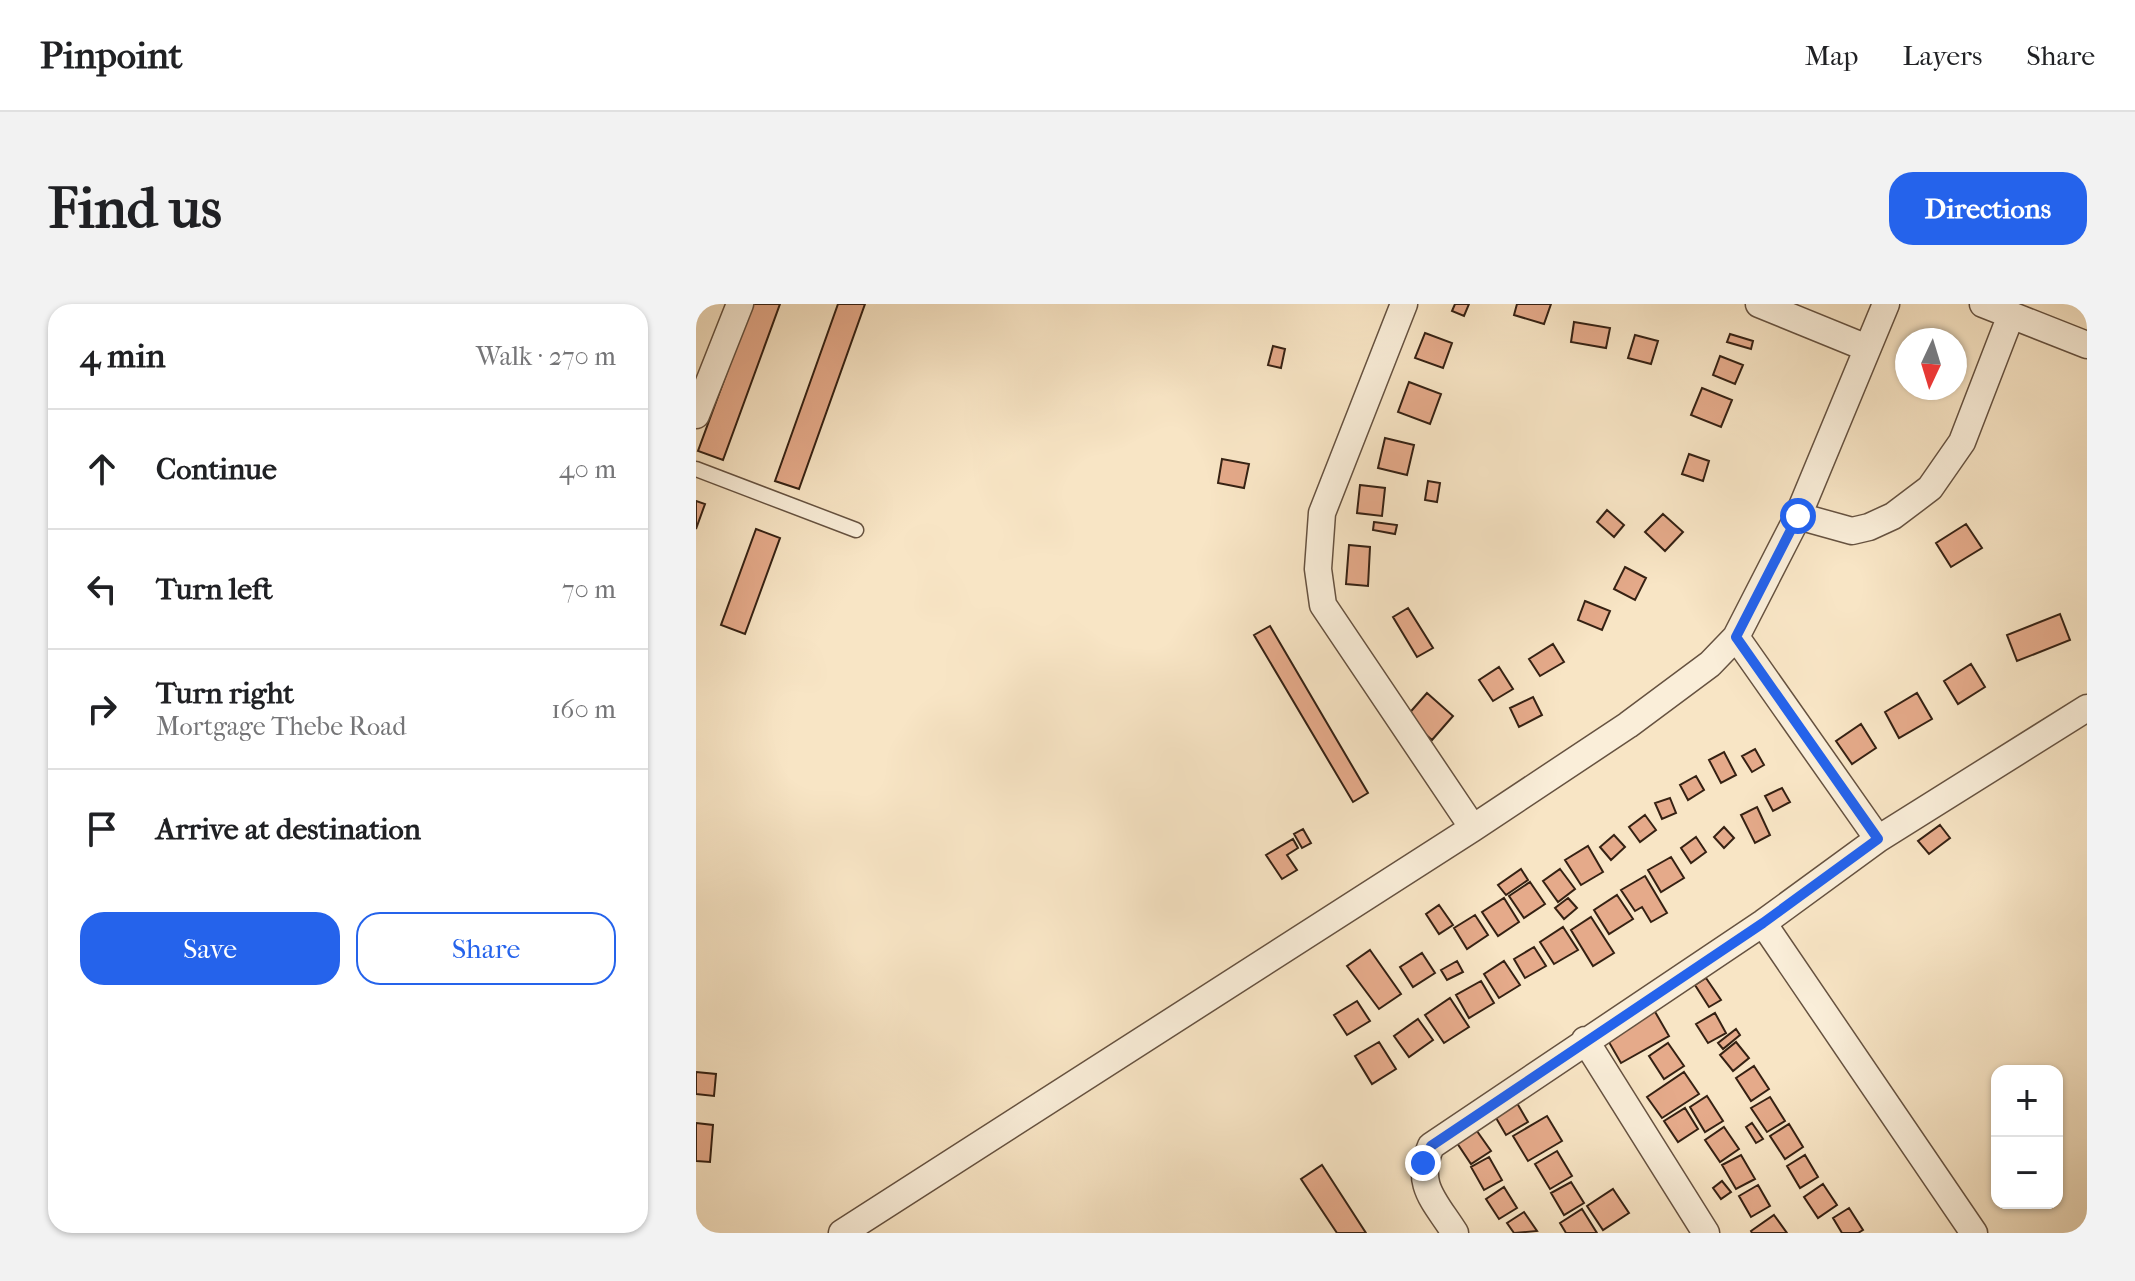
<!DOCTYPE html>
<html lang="en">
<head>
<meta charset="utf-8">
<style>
	:root { --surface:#fff; --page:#f2f2f2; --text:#202124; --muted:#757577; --line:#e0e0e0; --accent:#2563eb }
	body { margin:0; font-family:"IM FELL French Canon",serif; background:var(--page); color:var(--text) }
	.controls { position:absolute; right:24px; bottom:24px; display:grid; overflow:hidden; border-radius:16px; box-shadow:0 2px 6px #0004 }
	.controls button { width:72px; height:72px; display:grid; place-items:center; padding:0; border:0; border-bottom:2px solid var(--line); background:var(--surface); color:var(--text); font:40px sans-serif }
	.compass { position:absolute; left:1199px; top:24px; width:72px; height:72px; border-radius:50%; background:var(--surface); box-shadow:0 2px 6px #0004; rotate:184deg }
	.stop { position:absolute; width:24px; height:24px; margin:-18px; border:6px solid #2563eb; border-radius:50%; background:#fff }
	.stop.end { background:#2563eb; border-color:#fff; box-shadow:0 2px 8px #0008 }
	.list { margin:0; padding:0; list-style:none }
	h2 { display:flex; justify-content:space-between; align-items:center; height:104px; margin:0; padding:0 32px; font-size:34px }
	h2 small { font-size:26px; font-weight:400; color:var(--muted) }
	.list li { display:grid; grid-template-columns:52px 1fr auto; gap:24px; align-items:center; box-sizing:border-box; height:120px; padding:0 32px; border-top:2px solid var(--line) }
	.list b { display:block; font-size:30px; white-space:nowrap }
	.list p { margin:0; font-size:26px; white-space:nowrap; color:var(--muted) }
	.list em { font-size:26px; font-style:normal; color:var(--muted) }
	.actions { display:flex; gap:16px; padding:24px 32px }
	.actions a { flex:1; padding:18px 0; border:2px solid var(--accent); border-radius:24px; text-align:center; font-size:28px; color:var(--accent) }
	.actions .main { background:var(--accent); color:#fff }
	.icon { flex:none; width:44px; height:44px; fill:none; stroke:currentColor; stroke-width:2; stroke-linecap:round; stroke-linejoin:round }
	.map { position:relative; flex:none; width:1391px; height:929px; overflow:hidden; border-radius:24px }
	header { display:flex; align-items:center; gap:48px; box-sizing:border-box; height:112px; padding:0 40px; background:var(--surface); border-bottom:2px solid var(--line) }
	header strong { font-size:38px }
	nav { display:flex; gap:44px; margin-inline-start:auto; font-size:28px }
	.intro { display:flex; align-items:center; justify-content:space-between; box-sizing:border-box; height:192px; padding:0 48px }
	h1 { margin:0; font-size:56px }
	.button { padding:20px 36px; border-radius:24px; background:var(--accent); color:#fff; font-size:28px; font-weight:700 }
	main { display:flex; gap:48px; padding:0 48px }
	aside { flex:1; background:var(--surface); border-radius:24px; box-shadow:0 2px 6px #0004 }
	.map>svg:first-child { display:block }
	.building { fill:#e5aa8a; stroke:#352113; stroke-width:2 }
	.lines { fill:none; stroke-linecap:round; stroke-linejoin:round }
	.lane-casing { stroke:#665240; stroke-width:17 }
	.street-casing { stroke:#665240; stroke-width:29 }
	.lane { stroke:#faeed9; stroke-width:14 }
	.street { stroke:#faeed9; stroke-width:26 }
	.route { stroke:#2563eb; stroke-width:10 }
</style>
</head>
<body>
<header>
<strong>Pinpoint</strong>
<nav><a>Map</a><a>Layers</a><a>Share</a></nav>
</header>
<div class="intro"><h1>Find us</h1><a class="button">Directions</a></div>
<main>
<aside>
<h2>4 min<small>Walk · 270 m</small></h2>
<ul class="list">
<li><svg class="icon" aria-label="ahead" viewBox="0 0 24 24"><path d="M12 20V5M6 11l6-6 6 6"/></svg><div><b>Continue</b></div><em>40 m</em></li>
<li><svg class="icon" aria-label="left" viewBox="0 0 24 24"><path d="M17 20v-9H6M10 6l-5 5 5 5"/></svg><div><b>Turn left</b></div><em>70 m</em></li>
<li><svg class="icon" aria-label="right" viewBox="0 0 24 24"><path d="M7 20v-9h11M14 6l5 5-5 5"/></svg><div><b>Turn right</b><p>Mortgage Thebe Road</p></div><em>160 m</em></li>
<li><svg class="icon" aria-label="arrive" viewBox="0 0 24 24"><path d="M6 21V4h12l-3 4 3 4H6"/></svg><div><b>Arrive at destination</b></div></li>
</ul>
<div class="actions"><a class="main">Save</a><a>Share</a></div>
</aside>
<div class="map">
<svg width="1391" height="929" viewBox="0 0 1391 929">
	<rect width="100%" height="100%" fill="#f8e5c5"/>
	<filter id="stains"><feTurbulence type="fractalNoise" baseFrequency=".0025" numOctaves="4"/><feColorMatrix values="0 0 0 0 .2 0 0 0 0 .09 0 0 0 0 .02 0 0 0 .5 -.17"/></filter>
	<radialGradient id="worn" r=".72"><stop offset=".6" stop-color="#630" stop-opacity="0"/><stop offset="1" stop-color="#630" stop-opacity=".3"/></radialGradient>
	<!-- building -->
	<path class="building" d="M56,0h28l-57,156 -25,-9z
		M142,0h27l-66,185 -24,-8z
		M759,0h14l-5,12 -12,-5z
		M821,0h34l-7,20 -30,-9z
		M878,18l36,6 -4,20 -35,-6z
		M729,29l27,10 -9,25 -28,-10z
		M1034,30l23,7 -2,8 -24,-7z
		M939,31l23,6 -7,23 -23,-6z
		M577,42l12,3 -4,19 -13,-3z
		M1024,52l23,9 -8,19 -22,-9z
		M713,78l32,12 -11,30 -32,-12z
		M1006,84l30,12 -11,27 -30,-12z
		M689,134l29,7 -7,30 -29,-7z
		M993,150l20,7 -6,20 -21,-7z
		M526,155l27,5 -5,24 -26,-5z
		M732,177l12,2 -3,19 -12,-2z
		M664,181l25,3 -3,28 -25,-3z
		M0,197l9,3 -9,25z
		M911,206l17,15 -10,12 -17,-15z
		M967,210l20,18 -18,19 -20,-19z
		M678,218l23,3 -2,9 -22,-4z
		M1270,220l16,24 -31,19 -15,-24z
		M60,225l24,9 -35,96 -24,-9z
		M653,241l21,2 -2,39 -22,-2z
		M929,263l21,11 -11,22 -21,-11z
		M889,297l25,10 -8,19 -24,-10z
		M712,304l25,40 -16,9 -24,-40z
		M1364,310l10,26 -53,21 -10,-26z
		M574,322l98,167 -15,9 -99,-167z
		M857,340l11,18 -24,14 -11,-17z
		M1275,360l14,23 -27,17 -14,-23z
		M803,363l14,22 -20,12 -14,-21z
		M731,389l26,23 -21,24 -26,-23z
		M1221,389l15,26 -33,19 -14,-26z
		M837,393l9,18 -23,12 -9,-19z
		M1165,420l15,24 -24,16 -16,-23z
		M1059,445l9,16 -12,7 -10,-16z
		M1028,448l12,23 -15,8 -12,-23z
		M1000,472l8,14 -16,10 -8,-15z
		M1086,484l8,14 -17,9 -8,-15z
		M974,494l6,15 -14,6 -7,-16z
		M1061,503l13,28 -15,8 -14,-28z
		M949,511l11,15 -16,12 -11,-15z
		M1244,521l10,13 -21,16 -11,-13z
		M1028,523l10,11 -10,10 -10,-11z
		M607,525l8,14 -9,5 -8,-14z
		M918,531l11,12 -14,13 -11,-13z
		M1000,533l10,15 -15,11 -10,-15z
		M597,535l5,9 -11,7 10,15 -15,9 -16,-24z
		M892,542l15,26 -22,13 -16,-25z
		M975,553l13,21 -23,14 -13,-22z
		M825,565l7,11 -22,15 -8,-10z
		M864,565l15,20 -17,13 -15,-21z
		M949,572l22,37 -16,9 -9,-15 -7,4 -14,-21z
		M834,578l15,22 -21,14 -15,-22z
		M921,591l16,24 -24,15 -15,-24z
		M808,594l15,24 -21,14 -16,-24z
		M872,594l9,10 -13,11 -9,-11z
		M743,601l14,20 -14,9 -13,-20z
		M779,611l13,20 -21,14 -13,-21z
		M895,613l23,36 -21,13 -22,-36z
		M867,623l15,23 -24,14 -14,-22z
		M838,643l12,19 -21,12 -11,-19z
		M674,646l31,44 -22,15 -32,-43z
		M726,649l13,20 -22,14 -13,-20z
		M761,657l6,11 -16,8 -6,-10z
		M808,657l16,24 -21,13 -15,-24z
		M1010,674l15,22 -12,7 -14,-22z
		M785,677l13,22 -25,15 -13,-23z
		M754,694l19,29 -25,16 -19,-28z
		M661,697l13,20 -23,14 -13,-20z
		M958,706l15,26 -48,27 -15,-26z
		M1019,709l11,20 -18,10 -12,-19z
		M722,715l15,21 -24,17 -15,-21z
		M1040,725l4,6 -17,14 -5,-6z
		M683,738l17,27 -24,15 -17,-28z
		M1040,738l13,16 -16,13 -13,-16z
		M972,739l16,23 -20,13 -15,-23z
		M1058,762l15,23 -18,12 -15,-23z
		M0,768l20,2 -2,22 -18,-2z
		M988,768l15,22 -37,24 -15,-21z
		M1011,792l16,25 -18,11 -15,-25z
		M1074,793l15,24 -18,11 -16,-24z
		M818,794l14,24 -22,13 -14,-24z
		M989,804l13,21 -20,13 -14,-21z
		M851,812l15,25 -34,20 -15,-25z
		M0,819l17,2 -3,37 -14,-1z
		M1056,819l11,16 -7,4 -10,-16z
		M776,820l19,27 -20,13 -18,-27z
		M1093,820l14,23 -18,12 -15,-23z
		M1028,823l15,22 -19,13 -15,-22z
		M861,847l15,25 -22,13 -15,-25z
		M1045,851l14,24 -19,10 -14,-24z
		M1109,851l13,22 -18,11 -13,-22z
		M793,853l13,23 -18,10 -13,-23z
		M626,861l44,68h-29l-36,-54z
		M1026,877l9,11 -10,7 -8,-11z
		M875,878l13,21 -20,12 -13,-22z
		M1127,880l14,21 -19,13 -14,-21z
		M1062,881l12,21 -19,11 -12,-21z
		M808,883l13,21 -18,11 -13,-20z
		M917,885l16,24 -26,17 -16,-24z
		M1153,904l14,22 -5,3h-16l-9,-15z
		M886,905l15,24h-31l-6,-10z
		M828,908l13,19 -23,2 -7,-10z
		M1078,911l13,18h-35l-1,-2z"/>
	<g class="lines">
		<!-- lane casing -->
		<g class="lane-casing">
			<path id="lane" d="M0,165l160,61"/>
		</g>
		<!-- street casing -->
		<g class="street-casing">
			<path id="street" d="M708,0l-82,209 -4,56 5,36 150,223
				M1063,0l108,44
				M1287,0l104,41
				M0,111l44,-111
				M1102,212l54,15 17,-4 24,-11 37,-28 32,-46 49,-127
				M1040,333l142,202
				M1067,619l211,310
				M889,736l121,193
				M146,929l631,-405 155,-103 82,-61 26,-27 62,-121 88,-212
				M759,929c-20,-32 -41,-48 -24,-87l332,-223 115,-84 209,-131"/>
		</g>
		<!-- lane -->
		<use href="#lane" class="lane"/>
		<!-- street -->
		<use href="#street" class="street"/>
	</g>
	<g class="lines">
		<!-- route -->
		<path class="route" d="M727,859l8,-17 332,-223 115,-84 -142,-202 62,-121"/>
	</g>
	<rect width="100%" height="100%" filter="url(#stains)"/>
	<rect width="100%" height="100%" fill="url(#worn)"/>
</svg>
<div class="controls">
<button>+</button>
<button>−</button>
</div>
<svg class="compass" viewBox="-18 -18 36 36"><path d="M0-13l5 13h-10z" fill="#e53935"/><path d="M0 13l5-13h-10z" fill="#757577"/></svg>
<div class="stop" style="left:1102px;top:212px"></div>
<div class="stop end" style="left:727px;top:859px"></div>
</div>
</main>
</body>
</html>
